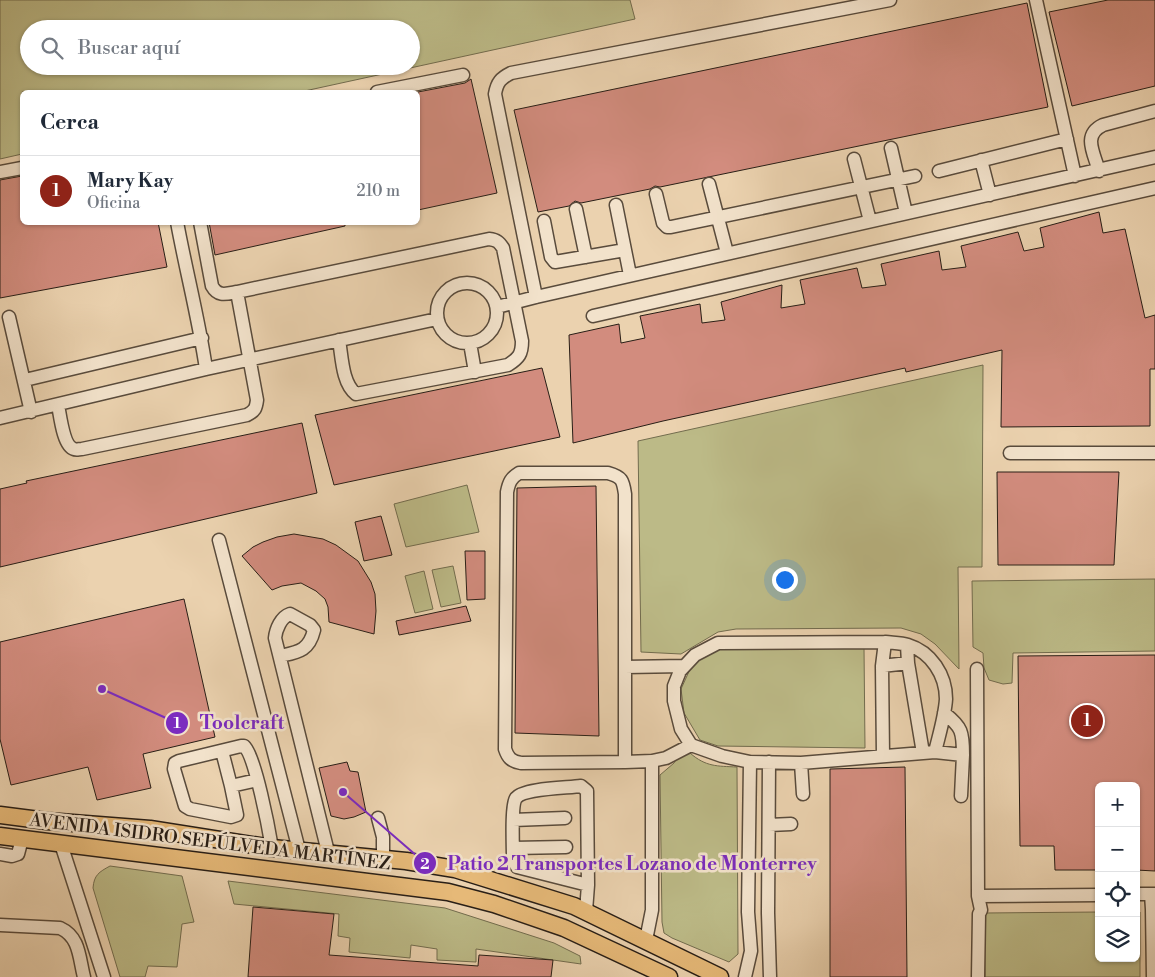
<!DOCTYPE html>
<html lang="es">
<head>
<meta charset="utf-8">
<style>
	:root { --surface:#fff; --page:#f6f6f7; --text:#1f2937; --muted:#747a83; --line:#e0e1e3; --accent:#8f2418 }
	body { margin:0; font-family:"Libre Bodoni",serif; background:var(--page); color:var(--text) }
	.controls { position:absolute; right:15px; bottom:15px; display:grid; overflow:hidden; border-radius:8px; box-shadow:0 1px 4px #0004 }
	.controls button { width:45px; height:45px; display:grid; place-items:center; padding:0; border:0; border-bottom:1px solid var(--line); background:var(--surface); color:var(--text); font:25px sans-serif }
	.you { position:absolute; left:784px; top:579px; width:18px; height:18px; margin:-12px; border:4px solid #fff; border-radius:50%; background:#1a73e8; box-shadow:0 0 0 8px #1a73e833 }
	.badge { display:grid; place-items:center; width:32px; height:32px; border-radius:50%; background:var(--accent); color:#fff; font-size:16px; font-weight:700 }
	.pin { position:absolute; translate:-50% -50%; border:2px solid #fff; box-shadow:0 1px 5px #0006 }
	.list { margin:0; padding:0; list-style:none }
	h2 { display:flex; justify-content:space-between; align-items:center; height:65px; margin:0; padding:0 20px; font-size:21px }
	h2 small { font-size:16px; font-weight:400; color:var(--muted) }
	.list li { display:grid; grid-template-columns:32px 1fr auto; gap:15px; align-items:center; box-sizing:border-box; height:70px; padding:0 20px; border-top:1px solid var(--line) }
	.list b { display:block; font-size:19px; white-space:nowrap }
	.list p { margin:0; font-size:16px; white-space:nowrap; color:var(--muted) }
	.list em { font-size:16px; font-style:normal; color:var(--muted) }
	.icon { flex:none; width:28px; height:28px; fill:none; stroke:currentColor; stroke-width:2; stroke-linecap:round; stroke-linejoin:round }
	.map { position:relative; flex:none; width:1155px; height:977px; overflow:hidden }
	.search { position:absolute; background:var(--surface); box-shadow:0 1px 4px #0004; left:20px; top:20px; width:400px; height:55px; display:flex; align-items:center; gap:12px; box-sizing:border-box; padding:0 18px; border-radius:28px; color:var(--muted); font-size:19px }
	.panel { position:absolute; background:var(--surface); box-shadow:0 1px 4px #0004; left:20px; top:90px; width:400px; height:135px; border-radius:8px }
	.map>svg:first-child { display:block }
	.green { fill:#bcba87; stroke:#726c4e; fill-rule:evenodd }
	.building { fill:#d28c7e; stroke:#281e16 }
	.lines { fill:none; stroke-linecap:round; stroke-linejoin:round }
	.minor-casing { stroke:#594b3c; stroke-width:15 }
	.major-casing { stroke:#281e16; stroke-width:19 }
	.minor { stroke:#f2e2cb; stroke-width:12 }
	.major { stroke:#e6b978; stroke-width:16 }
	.labels { text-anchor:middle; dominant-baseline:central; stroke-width:5; stroke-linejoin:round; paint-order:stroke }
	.street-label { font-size:18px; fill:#281e16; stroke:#f2e2cb }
	.leader { fill:none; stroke:#7b2cbf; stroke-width:2 }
	.callout-dot { fill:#7b2cbf; stroke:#f2e2cb; stroke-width:2 }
	.mark-label { font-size:15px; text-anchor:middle; font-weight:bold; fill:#fff }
	.callout-label { font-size:19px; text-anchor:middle; font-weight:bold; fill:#7b2cbf; stroke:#f2e2cb; stroke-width:5; stroke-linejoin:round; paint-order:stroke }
</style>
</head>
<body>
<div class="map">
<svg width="1155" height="977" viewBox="0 0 1155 977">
	<rect width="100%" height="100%" fill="#ebd2af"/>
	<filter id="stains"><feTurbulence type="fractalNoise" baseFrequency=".004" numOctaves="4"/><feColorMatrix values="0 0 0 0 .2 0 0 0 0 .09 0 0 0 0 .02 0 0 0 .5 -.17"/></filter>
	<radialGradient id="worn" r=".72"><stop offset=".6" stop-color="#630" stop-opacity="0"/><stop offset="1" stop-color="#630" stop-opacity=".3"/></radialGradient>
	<!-- green -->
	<path class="green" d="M0,0h630l5,19 -335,73h-278v62l-22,5zM29,29h382v37h-382z
		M983,365l-1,202h-24l1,102 -24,-25 -14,-10 -20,-6 -165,1 -18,3 -37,22 -40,-2 -3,-211z
		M467,485l12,47 -73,15 -12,-43z
		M453,566l8,37 -20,4 -9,-37z
		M424,571l9,38 -18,4 -10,-37z
		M1155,579v72l-142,2 -1,30 -9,1 -14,-4 -5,-12 -1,-15 -10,-6 -1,-66z
		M726,648h138l1,100 -147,-2 -18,-6 -16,-27 -3,-24 10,-22 20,-16z
		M690,753c16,14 27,13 47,14l1,187 -9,8 -57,-24 -8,-5 -2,-11 -2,-147 14,-12 4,-7z
		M110,866l72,10 12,46 -12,2 -5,43 -29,-1 -3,11h-25l-27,-89c1,-13 6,-16 17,-22z
		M228,881l217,27 109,35 26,13 1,8 -105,-15v13l-39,-2v-11l-26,-4 -1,13 -61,-6 1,-14 -12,-2 1,-22 -105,-10z
		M1099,912v46h37v-46h4v65h-155l-1,-64z"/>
	<!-- building -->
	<path class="building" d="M1108,0h47v86l-83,20 -23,-94z
		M1027,3l21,104 -388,80 -5,-1 -5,3 -69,14 -6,-2 -6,5 -31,6 -24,-102z
		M471,79l26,114 -79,17v-118l47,-9z
		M22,176v46h136l9,45 -167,31v-118z
		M1099,212l4,21 22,-4 20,89 10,-3v54h-5v57l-149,1 1,-77 -96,22 -1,-4 -242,53 -90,22 -4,-108 50,-11 2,19 24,-5 -5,-22 60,-12 2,19 23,-3 -4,-18 61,-17 -1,23 24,-4 -5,-24 57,-12 5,20 24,-3 -5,-21 58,-13 3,19 24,-3 -5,-21 57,-14 6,19 20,-4 -4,-19z
		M209,222h136v4l-130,29z
		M542,368l18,69 -226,48 -19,-70z
		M302,423l15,70 -317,74v-78l27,-6 -1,-2z
		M997,472h122l-5,93h-116z
		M596,486l3,250 -84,-3 2,-245z
		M381,516l11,39 -28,6 -9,-39z
		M294,534l29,5 13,6 22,16 13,21 4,12 1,17 -2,23 -45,-12 -1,-15 -3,-8 -9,-8 -15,-8 -19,3 -10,4 -30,-34 11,-9 10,-5 14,-5z
		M465,551h20v48l-18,1z
		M184,599l31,138 -72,17 8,34 -54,12 -9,-33 -77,18 -11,-46v-97z
		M466,606l5,15 -72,14 -3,-14z
		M1155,655v216l-19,-1v-84h-37v84h-44l-1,-24h-34l-2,-190z
		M347,762l3,9 8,1 8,40 -12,5 -10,2 -13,-3 -12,-48z
		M905,767l2,210h-77v-208z
		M253,907l81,7 -5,41 149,11 1,-11 74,5 -2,17h-303z"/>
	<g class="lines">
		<!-- minor casing -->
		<g class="minor-casing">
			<path id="minor" d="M1036,0l39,176
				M377,92l86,-17
				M891,148l15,65
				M854,159l16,62
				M981,160l9,35
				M939,171l128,-32
				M1099,171c-5,-18 -17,-36 4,-46l52,-14
				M0,172l22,-4
				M709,184l18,69
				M656,194l7,29 4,4h4l244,-51
				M616,205l14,70
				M576,209l10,48
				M544,221l7,36 4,5 70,-12
				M177,222c9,49 22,98 29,147
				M200,222l12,64c6,11 14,8 25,6
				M437 313a30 30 0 1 1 60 0a30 30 0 1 1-60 0Z
				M536,297l-41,-203c2,-12 6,-16 16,-21l379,-73
				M497,307l39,-10 619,-140
				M593,316l562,-128
				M9,317l22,95
				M470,343l5,29
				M25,380l177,-42
				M58,405c2,9 5,41 16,44 2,1 5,0 8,0l165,-34c8,-4 9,-7 10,-15l-20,-108 252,-53c8,1 10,3 14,9l19,93c0,13 -3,17 -14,24l-152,29c-14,-11 -14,-37 -17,-54
				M0,418l206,-49 231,-50
				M1010,453h145
				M219,540l80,310
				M885,642c7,1 16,1 23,3 23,7 38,30 38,54 -1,17 -7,36 -11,53l-134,11 -51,-1 -28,-6 -31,-11 -10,-16 -7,-28v-15l6,-15 15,-16 23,-12z
				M907,645l1,18 15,90
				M280,656c18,-4 29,-5 34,-26l-4,-5 -20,-11c-9,3 -14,15 -15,24l53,214
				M882,666l26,-3
				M625,667l59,-1
				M977,669l1,227 3,14 -2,4 -1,63
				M944,713c18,14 19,19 19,42
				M222,751l9,35 6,29 -6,2 -41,-8 -5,-3 -11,-37 1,-6 4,-2 62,-15h3c11,9 25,84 28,102
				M935,752l28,3 -2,41
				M883,756l-1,-90 3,-24
				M625,762v-268c-2,-14 -3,-17 -17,-21h-89c-8,5 -10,9 -12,19l-2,257c3,9 6,12 16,14l104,-1 27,-1 14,-3 25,-13
				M769,762l-1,151 2,64
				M801,763l2,31
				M231,786l26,-6
				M581,786l6,5 1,94 -71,-18 -3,-5 -1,-5c0,-10 -2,-52 3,-59 8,-10 52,-10 65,-12z
				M378,818l5,19v22
				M513,820l52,-2
				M769,825l22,-1
				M61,844l43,133
				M513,848l53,-1
				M0,854l12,2 6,-2 4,-15
				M1136,894h19
				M1151,894l1,15 1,68
				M978,896l121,-1
				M586,911l2,-26
				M0,925l60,3c20,9 19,30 24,49
				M646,940l6,-30v-149
				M745,977l6,-26 -3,-39 2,-150"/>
		</g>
		<!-- major casing -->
		<g class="major-casing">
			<path id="major" d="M0,815l47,6 103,8 122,19 134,13 49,8 119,37 146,71
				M0,836l448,56 46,12 70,24 105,49"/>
		</g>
		<!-- minor -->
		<use href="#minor" class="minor"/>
		<!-- major -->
		<use href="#major" class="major"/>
	</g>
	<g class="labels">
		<!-- street labels -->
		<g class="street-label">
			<text transform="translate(210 842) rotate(7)">AVENIDA ISIDRO SEPÚLVEDA MARTÍNEZ</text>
		</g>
	</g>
	<!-- callouts -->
	<path class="leader" d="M102 689L177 723M343 792L425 863"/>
	<g class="callout-dot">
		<circle cx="102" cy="689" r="5"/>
		<circle cx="343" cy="792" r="5"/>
		<circle cx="177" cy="723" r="12"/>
		<circle cx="425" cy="863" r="12"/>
	</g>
	<g class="mark-label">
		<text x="177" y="728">1</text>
		<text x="425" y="869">2</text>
	</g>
	<g class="callout-label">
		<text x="242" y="729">Toolcraft</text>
		<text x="632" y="870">Patio 2 Transportes Lozano de Monterrey</text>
	</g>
	<rect width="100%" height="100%" filter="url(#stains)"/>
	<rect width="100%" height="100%" fill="url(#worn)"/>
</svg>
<div class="controls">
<button>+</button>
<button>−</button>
<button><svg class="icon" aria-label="locate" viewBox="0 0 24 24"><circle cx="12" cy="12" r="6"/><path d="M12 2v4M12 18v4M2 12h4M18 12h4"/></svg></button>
<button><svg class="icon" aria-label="layers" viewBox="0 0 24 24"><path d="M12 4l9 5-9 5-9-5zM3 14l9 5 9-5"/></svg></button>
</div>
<div class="you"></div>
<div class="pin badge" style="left:1087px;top:721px">1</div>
<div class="search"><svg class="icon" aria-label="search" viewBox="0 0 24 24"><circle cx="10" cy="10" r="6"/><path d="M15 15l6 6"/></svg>Buscar aquí</div>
<section class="panel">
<h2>Cerca<small></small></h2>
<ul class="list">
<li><span class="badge">1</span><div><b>Mary Kay</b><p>Oficina</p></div><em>210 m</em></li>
</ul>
</section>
</div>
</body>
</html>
